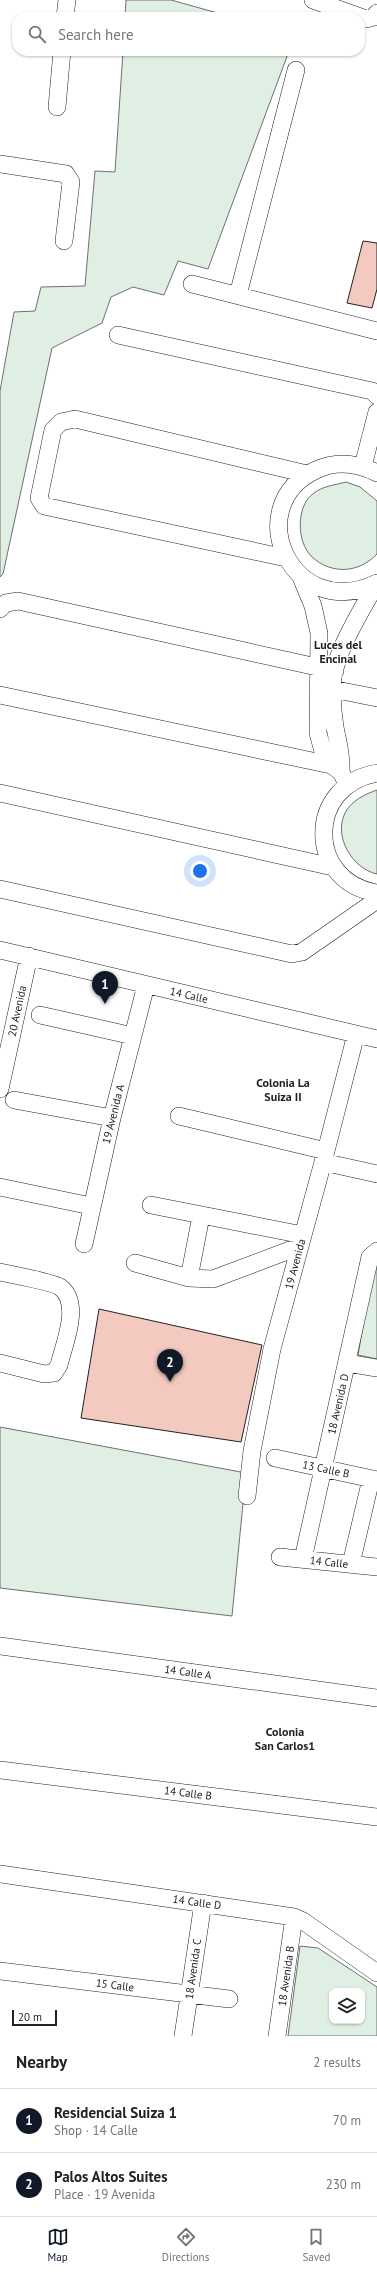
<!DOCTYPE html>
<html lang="en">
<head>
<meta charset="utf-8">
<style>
	:root { --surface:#fff; --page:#f6f6f6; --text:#222; --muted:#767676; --line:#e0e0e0; --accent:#111827 }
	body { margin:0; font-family:"PT Sans",sans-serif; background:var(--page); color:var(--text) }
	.controls { position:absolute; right:12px; bottom:12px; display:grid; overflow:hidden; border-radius:8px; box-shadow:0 1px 3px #0004 }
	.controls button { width:36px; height:36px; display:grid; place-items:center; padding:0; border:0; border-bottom:1px solid var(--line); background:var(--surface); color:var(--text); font:20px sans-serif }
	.scale { position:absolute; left:12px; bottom:10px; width:45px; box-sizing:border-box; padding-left:4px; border:2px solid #222; border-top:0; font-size:11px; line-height:14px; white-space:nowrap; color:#222; -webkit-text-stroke:3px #fff; paint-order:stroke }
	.you { position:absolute; left:200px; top:871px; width:14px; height:14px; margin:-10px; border:3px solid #fff; border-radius:50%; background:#1a73e8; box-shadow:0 0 0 6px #1a73e833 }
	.badge { display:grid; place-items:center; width:26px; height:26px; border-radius:50%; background:var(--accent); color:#fff; font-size:13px; font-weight:700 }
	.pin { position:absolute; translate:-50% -33px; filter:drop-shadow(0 1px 2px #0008) }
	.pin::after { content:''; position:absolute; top:21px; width:14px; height:12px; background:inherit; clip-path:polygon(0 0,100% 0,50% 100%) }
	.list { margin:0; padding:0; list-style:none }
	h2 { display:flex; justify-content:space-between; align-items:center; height:52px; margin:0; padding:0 16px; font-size:17px }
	h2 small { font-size:13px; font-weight:400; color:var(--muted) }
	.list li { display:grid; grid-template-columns:26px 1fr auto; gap:12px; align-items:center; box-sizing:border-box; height:64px; padding:0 16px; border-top:1px solid var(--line) }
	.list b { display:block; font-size:15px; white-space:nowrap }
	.list p { margin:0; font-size:13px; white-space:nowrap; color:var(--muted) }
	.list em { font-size:13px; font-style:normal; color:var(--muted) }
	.icon { flex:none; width:22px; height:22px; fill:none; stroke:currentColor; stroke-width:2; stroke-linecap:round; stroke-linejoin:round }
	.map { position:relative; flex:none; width:377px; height:2036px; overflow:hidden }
	.search { position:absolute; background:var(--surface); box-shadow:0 1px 3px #0004; left:12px; right:12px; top:12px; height:44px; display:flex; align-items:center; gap:10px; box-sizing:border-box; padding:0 14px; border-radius:16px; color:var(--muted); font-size:15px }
	.sheet { height:180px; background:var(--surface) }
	nav { display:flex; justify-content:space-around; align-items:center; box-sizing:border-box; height:56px; border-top:1px solid var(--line); background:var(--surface); font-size:11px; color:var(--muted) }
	nav a { display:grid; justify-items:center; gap:2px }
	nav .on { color:var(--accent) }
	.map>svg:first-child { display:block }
	.green { fill:#e0efe3; stroke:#6f6f6f; fill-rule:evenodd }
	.building { fill:#f3c9c0; stroke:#222 }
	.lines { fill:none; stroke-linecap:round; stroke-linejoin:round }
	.minor-casing { stroke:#222; stroke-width:18 }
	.minor { stroke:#fff; stroke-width:17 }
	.labels { text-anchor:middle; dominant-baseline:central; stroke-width:3; stroke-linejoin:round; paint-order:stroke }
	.street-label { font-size:11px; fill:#222; stroke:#fff }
	.neighbourhood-label { font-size:12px; font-weight:bold; fill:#222; stroke:#fff }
</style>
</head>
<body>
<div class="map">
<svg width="377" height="2036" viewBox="0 0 377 2036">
	<rect width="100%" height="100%" fill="#fff"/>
	<!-- green -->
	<path class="green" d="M126,0h45l61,17h-107z
		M123,51h166l-81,218 -30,-8 -14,34 -31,-8 -22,10 -9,26 -50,25 -49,226 -3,3v-186l14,-79 21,-1 6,-24 44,-1 10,-115 20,1z
		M346,482l14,5 17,14v53c-18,19 -45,21 -65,3 -16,-15 -16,-52 2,-64 9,-7 21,-8 32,-11z
		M377,790v84c-24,-5 -44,-37 -32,-61 6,-12 20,-19 32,-23z
		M377,1264v95l-19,-4 15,-87z
		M0,1427l246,46 -14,143 -232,-28z
		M300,1946l18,2 59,39v49h-89zM332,1991h30v30h-30z"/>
	<!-- building -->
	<path class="building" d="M363,241l14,2v46l-5,19 -25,-5z
		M99,1309l163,36 -21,97 -160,-24z"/>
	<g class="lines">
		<!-- minor casing -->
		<g class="minor-casing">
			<path id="minor" d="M313,0l53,19 8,-2 3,-4
				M65,17l2,-17
				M57,107l5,-56
				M0,164l66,10 5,8 -7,59
				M192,284l185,47
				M238,295l58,-225
				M118,335l254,56 5,5
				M363,466l14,-54
				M377,473c-20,-10 -40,-13 -61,-3 -77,36 -24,154 61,113
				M286,558l-242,-52 -5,-8 14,-68 8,-8 14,-3 232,55
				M301,577l12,29 6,27 -1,100 6,22 7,10 10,7 6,12
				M0,609l6,-6 12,-2 317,70
				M322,687l55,11
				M0,695l331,70
				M341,772c1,-18 -3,-28 -6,-45 -2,-12 -3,-25 -3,-37 -1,-33 29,-78 44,-106
				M377,773c-71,12 -71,109 0,120
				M0,793l333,74
				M0,889l292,65 10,-2 75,-52
				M0,950l377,89
				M40,1015l93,21
				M0,1089l29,-133
				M14,1100l98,18
				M179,1116l147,35
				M323,1162l54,12
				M0,1187l91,19
				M151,1205l152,30
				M84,1244l28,-126 34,-133
				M135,1263l54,15 24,1 77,-29 8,3
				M0,1272c10,2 55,11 60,15 22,16 4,57 -1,78l-5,8 -10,1 -44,-11
				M189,1278l12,-62
				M347,1363l30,5
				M275,1458l102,22
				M247,1496l5,-45 20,-102 54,-198 30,-117
				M280,1557l97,10
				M303,1559l67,-302 7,-6
				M351,1564l20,-85
				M0,1646l377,52
				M0,1770l377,47
				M0,1874l294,43 9,4 74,52
				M0,1971l229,28
				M183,2036l20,-133
				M277,2036l17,-119"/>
		</g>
		<!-- minor -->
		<use href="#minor" class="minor"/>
	</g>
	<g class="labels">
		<!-- street labels -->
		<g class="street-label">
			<text transform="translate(189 995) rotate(13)">14 Calle</text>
			<text transform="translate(17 1011) rotate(-78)">20 Avenida</text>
			<text transform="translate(113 1114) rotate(-76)">19 Avenida A</text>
			<text transform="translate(295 1264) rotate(-75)">19 Avenida</text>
			<text transform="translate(338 1404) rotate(-77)">18 Avenida D</text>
			<text transform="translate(326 1469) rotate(12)">13 Calle B</text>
			<text transform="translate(329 1562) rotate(6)">14 Calle</text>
			<text transform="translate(188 1672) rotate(8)">14 Calle A</text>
			<text transform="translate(188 1793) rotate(7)">14 Calle B</text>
			<text transform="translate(197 1902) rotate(8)">14 Calle D</text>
			<text transform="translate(193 1969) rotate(-82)">18 Avenida C</text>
			<text transform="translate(286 1976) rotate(-82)">18 Avenida B</text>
			<text transform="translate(115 1985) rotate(7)">15 Calle</text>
		</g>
		<!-- neighbourhood labels -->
		<g class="neighbourhood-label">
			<text x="338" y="644">Luces del<tspan x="338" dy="14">Encinal</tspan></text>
			<text x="283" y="1082">Colonia La<tspan x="283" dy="14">Suiza II</tspan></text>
			<text x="285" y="1731">Colonia<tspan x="285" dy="14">San Carlos1</tspan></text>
		</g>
	</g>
</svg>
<div class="controls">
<button><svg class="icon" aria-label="layers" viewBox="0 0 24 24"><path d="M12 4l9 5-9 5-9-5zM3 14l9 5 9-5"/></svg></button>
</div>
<div class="scale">20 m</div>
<div class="you"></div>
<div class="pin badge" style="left:105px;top:1004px">1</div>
<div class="pin badge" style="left:170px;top:1382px">2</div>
<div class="search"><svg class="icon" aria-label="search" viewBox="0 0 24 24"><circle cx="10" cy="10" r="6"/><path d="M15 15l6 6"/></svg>Search here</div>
</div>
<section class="sheet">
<h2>Nearby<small>2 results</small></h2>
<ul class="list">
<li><span class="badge">1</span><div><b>Residencial Suiza 1</b><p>Shop · 14 Calle</p></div><em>70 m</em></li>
<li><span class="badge">2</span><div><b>Palos Altos Suites</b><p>Place · 19 Avenida</p></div><em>230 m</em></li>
</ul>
</section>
<nav>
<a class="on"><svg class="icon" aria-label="map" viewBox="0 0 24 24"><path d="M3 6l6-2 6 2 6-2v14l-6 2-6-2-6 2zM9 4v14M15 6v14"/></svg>Map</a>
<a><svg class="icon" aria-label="directions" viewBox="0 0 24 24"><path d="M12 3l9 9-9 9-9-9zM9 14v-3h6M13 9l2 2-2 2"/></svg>Directions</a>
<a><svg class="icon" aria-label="saved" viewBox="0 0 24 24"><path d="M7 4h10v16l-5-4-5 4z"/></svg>Saved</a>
</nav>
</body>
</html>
